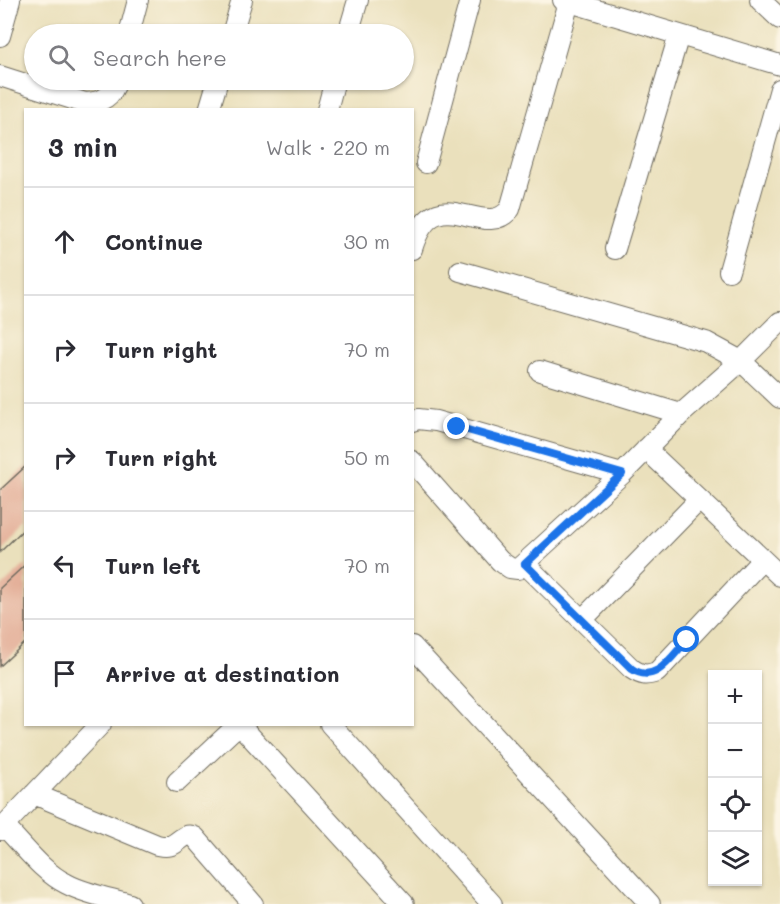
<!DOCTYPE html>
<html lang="en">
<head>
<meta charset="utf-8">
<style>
	:root { --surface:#fff; --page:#f2f2f3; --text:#2b2b33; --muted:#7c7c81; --line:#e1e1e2 }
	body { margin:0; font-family:Mali,sans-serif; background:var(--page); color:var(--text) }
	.controls { position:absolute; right:18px; bottom:18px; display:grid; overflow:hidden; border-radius:0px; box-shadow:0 2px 4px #0004 }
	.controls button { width:54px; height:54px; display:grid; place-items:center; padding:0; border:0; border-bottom:2px solid var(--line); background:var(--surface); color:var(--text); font:30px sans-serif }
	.stop { position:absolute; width:18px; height:18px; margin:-14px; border:4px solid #1a73e8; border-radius:50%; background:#fff }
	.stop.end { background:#1a73e8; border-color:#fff; box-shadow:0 2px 6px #0008 }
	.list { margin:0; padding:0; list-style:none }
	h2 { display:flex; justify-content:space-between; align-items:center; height:78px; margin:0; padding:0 24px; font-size:26px }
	h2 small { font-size:20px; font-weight:400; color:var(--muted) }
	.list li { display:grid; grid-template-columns:39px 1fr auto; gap:18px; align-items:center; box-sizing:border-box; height:108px; padding:0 24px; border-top:2px solid var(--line) }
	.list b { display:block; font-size:22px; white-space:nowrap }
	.list em { font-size:20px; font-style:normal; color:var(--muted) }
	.icon { flex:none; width:33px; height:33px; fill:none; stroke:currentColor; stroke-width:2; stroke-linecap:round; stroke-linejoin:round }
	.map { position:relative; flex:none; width:780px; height:904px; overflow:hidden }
	.search { position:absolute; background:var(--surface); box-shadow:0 2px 4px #0004; left:24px; top:24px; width:390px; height:66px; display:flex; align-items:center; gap:15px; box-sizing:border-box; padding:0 21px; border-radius:33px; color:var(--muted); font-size:22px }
	.panel { position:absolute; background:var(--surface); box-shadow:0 2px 4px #0004; left:24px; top:108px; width:390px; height:618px; border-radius:0px }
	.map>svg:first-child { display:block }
	.building { fill:#e4b09a }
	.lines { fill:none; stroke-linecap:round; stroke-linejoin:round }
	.street-casing { stroke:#6e6a5e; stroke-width:22 }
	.street { stroke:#fff; stroke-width:20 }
	.route { stroke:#1a73e8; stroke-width:8 }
</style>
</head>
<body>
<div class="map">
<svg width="780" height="904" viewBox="0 0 780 904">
	<rect width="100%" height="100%" fill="#fcf5e5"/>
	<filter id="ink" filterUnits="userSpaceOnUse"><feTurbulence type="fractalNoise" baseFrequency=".0167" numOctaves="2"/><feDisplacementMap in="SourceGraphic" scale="12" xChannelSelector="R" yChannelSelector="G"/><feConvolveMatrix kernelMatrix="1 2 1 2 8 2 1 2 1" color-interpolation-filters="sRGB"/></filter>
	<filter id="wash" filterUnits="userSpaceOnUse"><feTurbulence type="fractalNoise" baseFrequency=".008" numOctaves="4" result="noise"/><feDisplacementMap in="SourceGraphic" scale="24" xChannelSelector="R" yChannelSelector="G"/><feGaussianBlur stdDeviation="1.35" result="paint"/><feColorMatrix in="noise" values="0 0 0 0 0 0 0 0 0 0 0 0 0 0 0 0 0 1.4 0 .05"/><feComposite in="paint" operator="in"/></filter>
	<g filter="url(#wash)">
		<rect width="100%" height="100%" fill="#eae0bc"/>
		<g id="blocks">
			<!-- building -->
			<path class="building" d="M26,466v61l-26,25v-62z
				M26,564v78l-26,24v-78z"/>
		</g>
	</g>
	<g filter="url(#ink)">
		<use href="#blocks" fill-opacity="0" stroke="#6e6a5e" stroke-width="1.5"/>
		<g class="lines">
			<!-- street casing -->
			<g class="street-casing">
				<path id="street" d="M563,0l217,65
					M760,0l20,19
					M129,34l9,-34
					M232,34l10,-34
					M348,34l10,-34
					M0,36l10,-36
					M0,76l85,27c18,-1 27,-6 32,-23
					M209,110l9,-30
					M327,110l8,-30
					M426,163l44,-163
					M412,249c23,-75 71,-6 98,-40l59,-207
					M615,249l64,-214
					M460,271l246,71 35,19 39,37
					M729,271l51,-182
					M540,371l141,43
					M412,421l6,-2 18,2 186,53
					M646,449l134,127
					M412,461l88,100 10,7 8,1 104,-95 59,-60 60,-53 39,-39
					M525,564l107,105c9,6 14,7 25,3l105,-112
					M582,620l117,-120
					M412,646l238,258
					M330,724l162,180
					M177,782l62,-58 165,180
					M34,794l123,51c5,1 10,2 15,0 9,-4 12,-13 23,-8l58,67
					M4,826c19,19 38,46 63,58 19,10 42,14 63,20
					M0,830l101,-106"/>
			</g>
			<!-- street -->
			<use href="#street" class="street"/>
		</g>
	</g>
	<g class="lines" filter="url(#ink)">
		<!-- route -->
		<path class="route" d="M457,427l165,47 -97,90 107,105c24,16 39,-12 55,-29"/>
	</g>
</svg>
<div class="controls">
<button>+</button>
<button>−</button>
<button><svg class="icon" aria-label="locate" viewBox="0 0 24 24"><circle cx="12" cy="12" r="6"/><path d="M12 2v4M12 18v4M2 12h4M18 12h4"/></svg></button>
<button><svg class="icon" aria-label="layers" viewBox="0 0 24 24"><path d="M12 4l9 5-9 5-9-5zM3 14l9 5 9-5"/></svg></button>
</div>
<div class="stop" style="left:687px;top:640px"></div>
<div class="stop end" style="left:457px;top:427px"></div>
<div class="search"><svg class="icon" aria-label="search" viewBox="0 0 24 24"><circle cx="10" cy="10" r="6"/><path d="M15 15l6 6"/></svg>Search here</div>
<section class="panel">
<h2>3 min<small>Walk · 220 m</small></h2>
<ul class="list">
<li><svg class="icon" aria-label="ahead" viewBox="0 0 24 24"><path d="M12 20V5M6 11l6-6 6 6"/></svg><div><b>Continue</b></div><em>30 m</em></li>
<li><svg class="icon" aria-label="right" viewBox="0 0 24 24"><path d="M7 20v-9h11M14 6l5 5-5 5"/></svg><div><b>Turn right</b></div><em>70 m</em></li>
<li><svg class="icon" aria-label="right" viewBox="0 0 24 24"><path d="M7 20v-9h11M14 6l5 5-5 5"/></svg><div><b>Turn right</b></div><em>50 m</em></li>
<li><svg class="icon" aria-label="left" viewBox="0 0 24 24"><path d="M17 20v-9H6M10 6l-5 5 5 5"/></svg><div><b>Turn left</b></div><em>70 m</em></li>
<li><svg class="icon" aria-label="arrive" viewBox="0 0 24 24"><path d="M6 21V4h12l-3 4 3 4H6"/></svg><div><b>Arrive at destination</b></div></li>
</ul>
</section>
</div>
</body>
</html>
